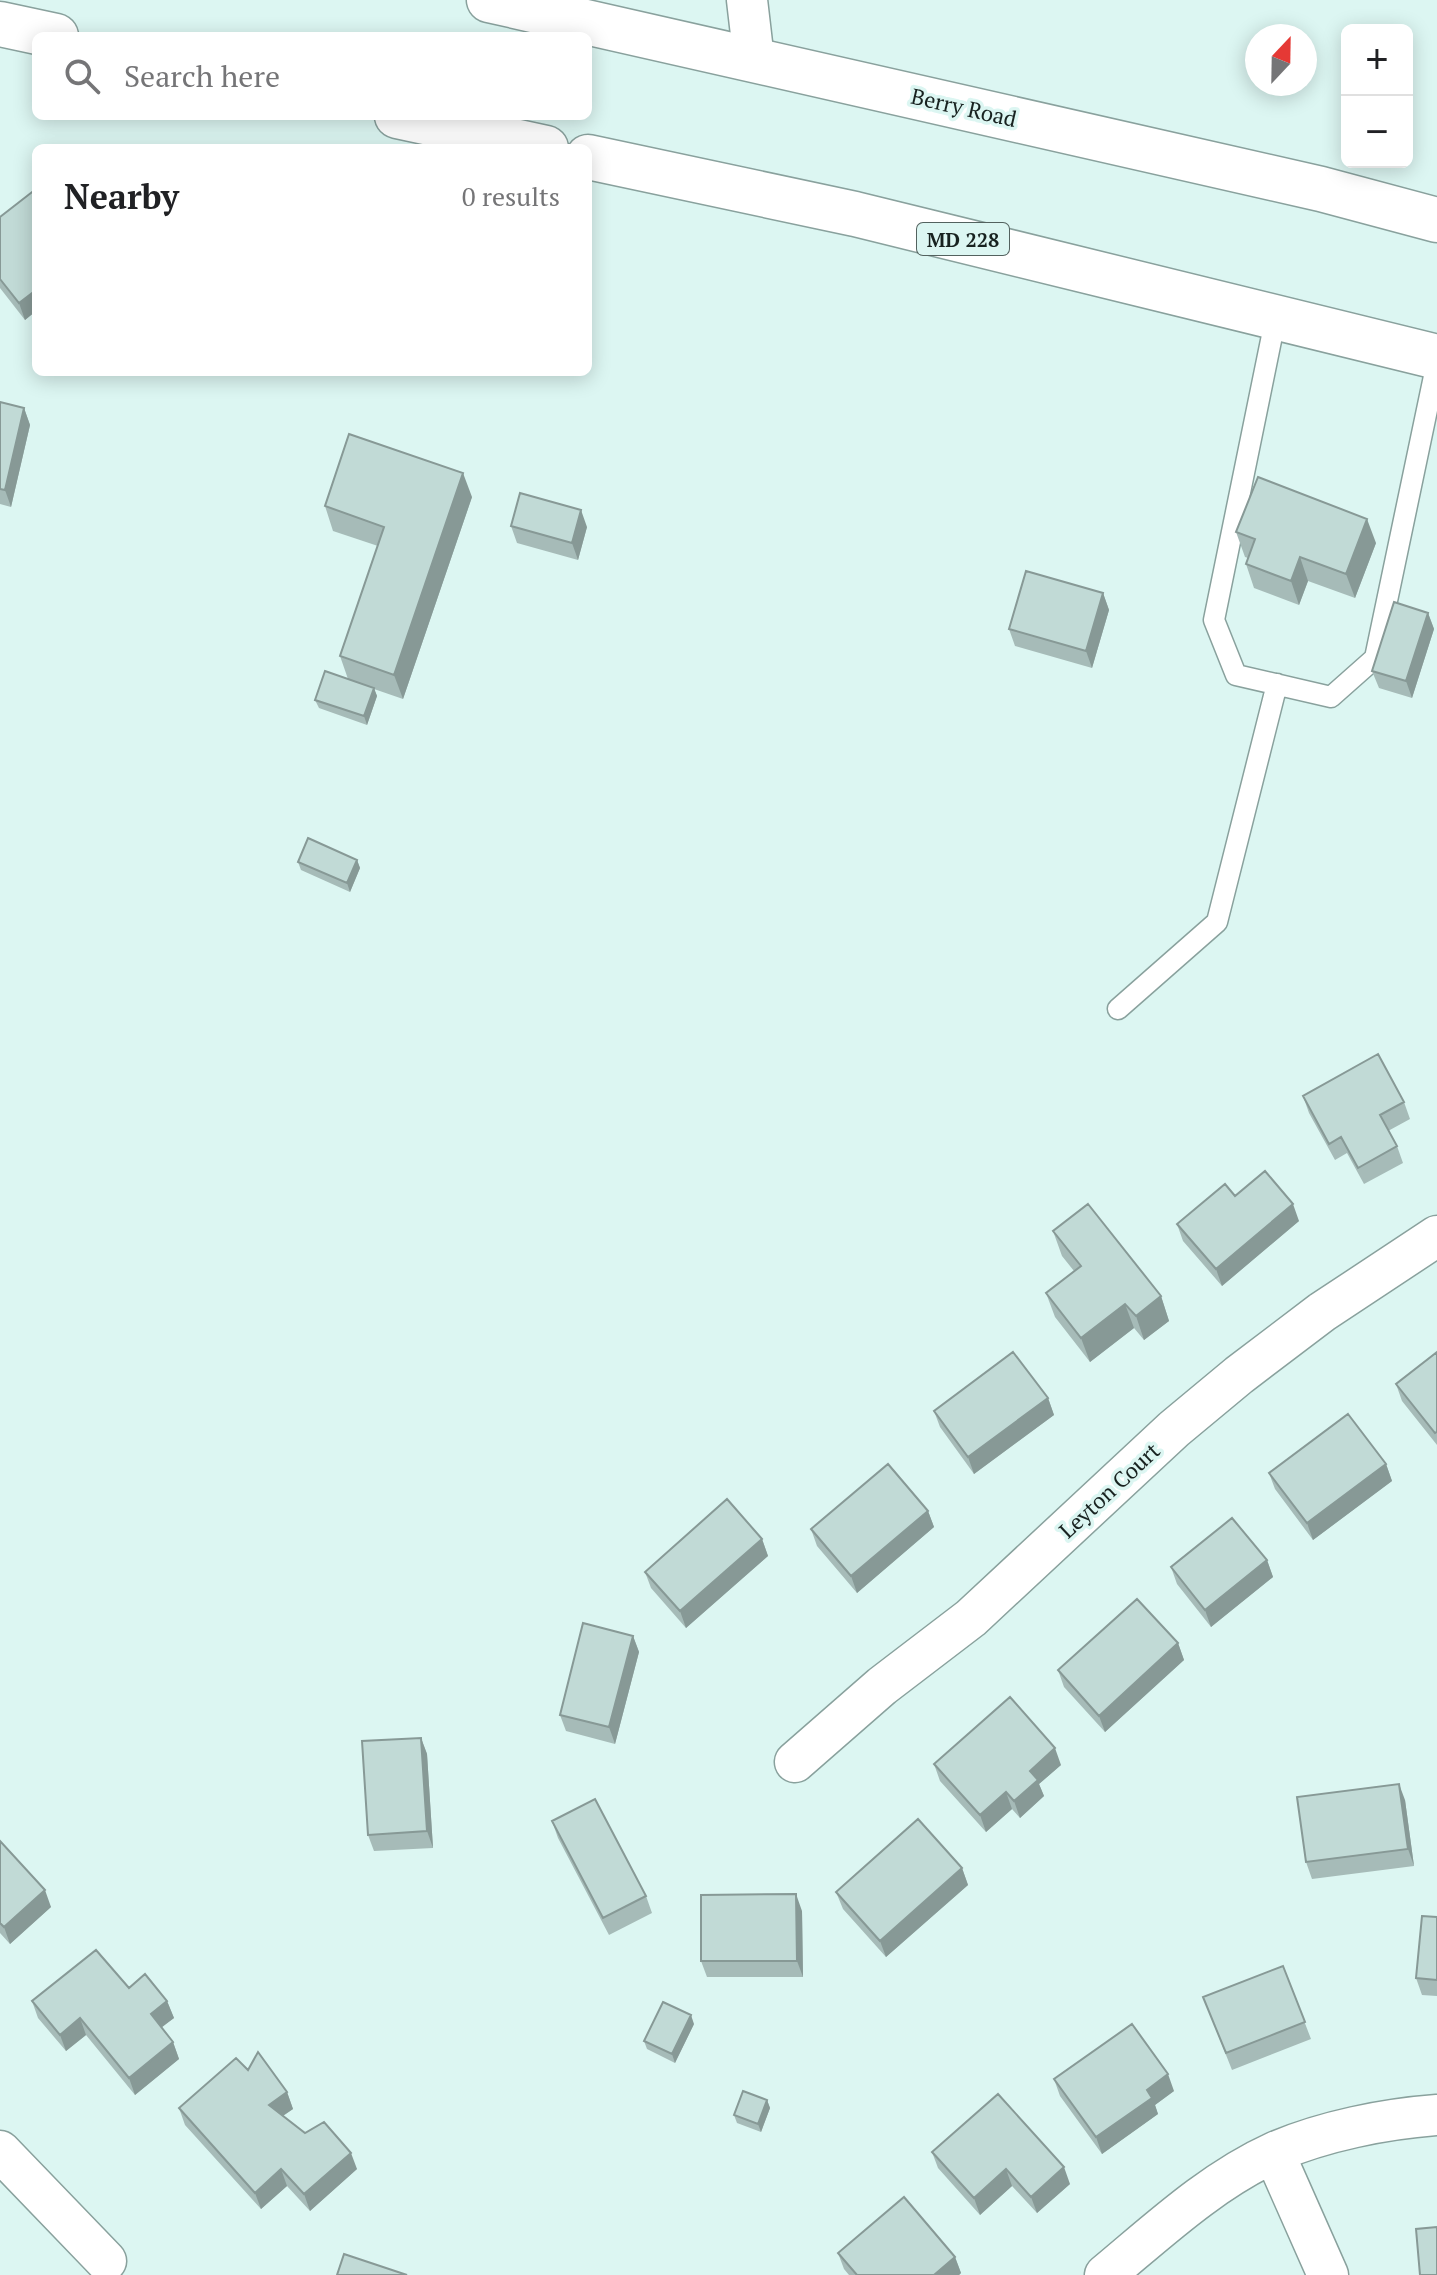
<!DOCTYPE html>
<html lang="en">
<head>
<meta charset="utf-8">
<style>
	:root { --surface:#fff; --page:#f6f6f6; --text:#202124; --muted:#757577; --line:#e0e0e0 }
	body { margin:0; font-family:"PT Serif",serif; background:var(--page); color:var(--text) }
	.controls { position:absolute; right:24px; top:24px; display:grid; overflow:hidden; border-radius:12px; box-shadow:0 4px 20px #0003 }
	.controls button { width:72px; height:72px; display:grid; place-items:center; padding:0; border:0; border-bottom:2px solid var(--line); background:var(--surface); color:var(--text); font:40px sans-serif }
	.compass { position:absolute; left:1245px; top:24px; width:72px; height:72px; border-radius:50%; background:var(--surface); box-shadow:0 4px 20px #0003; rotate:22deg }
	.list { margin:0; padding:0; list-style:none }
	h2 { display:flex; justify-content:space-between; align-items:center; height:104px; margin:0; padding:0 32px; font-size:34px }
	h2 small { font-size:26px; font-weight:400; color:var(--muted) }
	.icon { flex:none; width:44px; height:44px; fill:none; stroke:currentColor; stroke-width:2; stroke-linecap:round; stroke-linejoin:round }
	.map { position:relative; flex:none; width:1437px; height:2275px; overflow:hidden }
	.search { position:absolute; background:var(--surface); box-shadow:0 4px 20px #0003; left:32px; top:32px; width:560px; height:88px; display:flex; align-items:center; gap:20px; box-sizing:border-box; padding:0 28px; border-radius:12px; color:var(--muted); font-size:30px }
	.panel { position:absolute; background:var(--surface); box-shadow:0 4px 20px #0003; left:32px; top:144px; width:560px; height:232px; border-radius:12px }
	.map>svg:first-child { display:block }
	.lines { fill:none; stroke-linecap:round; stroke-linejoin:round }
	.service-casing { stroke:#89a19d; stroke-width:23 }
	.minor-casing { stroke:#89a19d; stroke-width:43 }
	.trunk-casing { stroke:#89a19d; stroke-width:47 }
	.service { stroke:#fff; stroke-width:20 }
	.minor { stroke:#fff; stroke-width:40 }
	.trunk { stroke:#fff; stroke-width:44 }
	.wall { fill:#a6bbb8 }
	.shaded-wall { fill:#879996 }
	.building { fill:#c1dad6; stroke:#879996; stroke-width:2 }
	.labels { text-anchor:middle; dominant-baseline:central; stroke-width:7; stroke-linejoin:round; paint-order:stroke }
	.shield { fill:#dcf6f2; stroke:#53625f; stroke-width:2 }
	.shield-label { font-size:20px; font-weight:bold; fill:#182220 }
	.street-label { font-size:22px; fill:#182220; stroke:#dcf6f2 }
</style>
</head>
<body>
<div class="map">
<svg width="1437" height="2275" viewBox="0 0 1437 2275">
	<rect width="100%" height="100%" fill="#dcf6f2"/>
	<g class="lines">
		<!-- service casing -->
		<g class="service-casing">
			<path id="service" d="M1276,316l-62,304 22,55 95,22 44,-39 62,-296
				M1118,1009l99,-87 60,-238"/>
		</g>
		<!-- minor casing -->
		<g class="minor-casing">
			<path id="minor" d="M747,0l7,60
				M795,1762l87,-76 89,-68 203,-189 65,-54 83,-63 115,-76
				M0,2151l106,110
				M1274,2153l54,122
				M1105,2275c53,-44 106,-94 170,-123 49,-21 109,-33 162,-37"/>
		</g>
		<!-- trunk casing -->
		<g class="trunk-casing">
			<path id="trunk" d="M489,0l832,189 116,31
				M0,24l56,12
				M397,116l149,32
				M588,157l267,57 582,143"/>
		</g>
		<!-- service -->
		<use href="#service" class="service"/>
		<!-- minor -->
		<use href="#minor" class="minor"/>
		<!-- trunk -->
		<use href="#trunk" class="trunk"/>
	</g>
	<!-- wall -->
	<path class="wall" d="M36,189v122l-11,9 -25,-32v-71z
		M0,402l24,6 6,17 -19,82 -11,-3z
		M472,497l-69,202 -29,-10 3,7 -10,29 -48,-17 -4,-8 33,-21 -8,-23 38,-110 -45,-15 -8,-25z
		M511,526l76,1 -9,33 -61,-17z
		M1236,532l140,11 -21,55 -47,-17 -9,24 -45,-17 -8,-24 2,-6 -3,-1z
		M1103,593l6,17 -17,58 -77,-22 -6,-17z
		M1428,613l6,16 -22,69 -33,-10 -7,-17z
		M357,860l3,8 -10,24 -49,-22 -3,-8z
		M1303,1096l101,6 6,17 -22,12 9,15 6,17 -39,21 -17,-31 -12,7 -26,-47z
		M1235,1196l64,25 -77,65 -39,-45 -6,-17z
		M1053,1231l108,65 8,25 -25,19 -10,-12 -44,34 -35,-45 -9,-24 28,-22 -12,-15z
		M1437,1352v93l-35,-44 -6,-17z
		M1048,1398l6,17 -80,59 -34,-47 -6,-16z
		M1386,1464l6,17 -79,59 -38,-51 -6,-16z
		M928,1511l6,16 -77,66 -40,-47 -6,-17z
		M762,1539l6,17 -82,72 -35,-40 -6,-16z
		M1267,1560l6,17 -62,50 -34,-43 -6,-17z
		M633,1636l6,16 -24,92 -49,-13 -6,-16z
		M1178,1643l6,17 -79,72 -41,-45 -6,-17z
		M421,1738l6,16 6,94 -59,3 -6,-16z
		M934,1764l127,1 -22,19 5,12 -24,22 -8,-9 -26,23 -46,-51z
		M1405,1800l9,66 -102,13 -6,-17z
		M552,1821l94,75 6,17 -43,22 -51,-97z
		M0,1841l51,66 -41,37 -10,-11z
		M962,1868l6,17 -82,72 -43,-48 -7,-17z
		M802,1911l1,66h-96l-6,-16z
		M1437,1917v79l-15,-1 -6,-17z
		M1283,1966l28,73 -79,31 -29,-73z
		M129,1988l38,13 7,17 -13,9 12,15 6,17 -44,36 -49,-60 -20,16 -28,-33 -6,-17z
		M694,2024l-19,39 -28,-14 -3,-8z
		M248,2070l39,22 6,17 -10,7 22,17 52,36 -47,42 -23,-25 -26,23 -76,-84 -6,-17z
		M1054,2079l120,12 -19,14 3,9 -56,40 -42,-58z
		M767,2100l3,8 -9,24 -24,-9 -3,-8z
		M932,2152l138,32 -33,29 -25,-27 -32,29 -42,-47z
		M838,2253l117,4 6,16 -2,2h-110l-5,-6z"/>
	<!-- shaded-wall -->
	<path class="shaded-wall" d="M36,290v21l-11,9 -6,-17z
		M24,408l6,17 -19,82 -6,-17z
		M463,473l9,24 -69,202 -9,-24z
		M581,510l6,17 -9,33 -6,-17z
		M1367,519l9,24 -21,55 -9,-24z
		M1300,557l8,24 -9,24 -8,-24z
		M1103,593l6,17 -17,58 -6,-17z
		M1428,613l6,16 -22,69 -6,-17z
		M374,688l3,8 -10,29 -3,-9z
		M357,860l3,8 -10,24 -3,-9z
		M1293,1204l6,17 -77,65 -6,-17z
		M1161,1296l8,25 -25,19 -8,-24z
		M1125,1304l9,24 -44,34 -9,-24z
		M1048,1398l6,17 -80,59 -6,-17z
		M1386,1464l6,17 -79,59 -6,-17z
		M928,1511l6,16 -77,66 -6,-17z
		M762,1539l6,17 -82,72 -6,-17z
		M1267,1560l6,17 -62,50 -6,-17z
		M633,1636l6,16 -24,92 -6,-17z
		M1178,1643l6,17 -79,72 -6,-16z
		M421,1738l6,16 6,94 -6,-17z
		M1055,1748l6,17 -22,19 5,12 -24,22 -6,-17 16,-30z
		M1399,1784l6,16 9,66 -6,-17z
		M1006,1792l6,17 -26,23 -6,-17z
		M962,1868l6,17 -82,72 -6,-16z
		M45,1890l6,17 -41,37 -6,-17z
		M796,1894l6,17 1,66 -6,-16z
		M167,2001l7,17 -17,13 -6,-17z
		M691,2015l3,9 -19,39 -3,-9z
		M80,2018l6,17 -20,16 -6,-16z
		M173,2042l6,17 -44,36 -6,-17z
		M1168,2074l6,17 -19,14 3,9 -56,40 -6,-17 51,-47z
		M287,2092l6,17 -18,12 -6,-16z
		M767,2100l3,8 -9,24 -3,-8z
		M351,2153l6,16 -47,42 -6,-17z
		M1064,2167l6,17 -33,29 -6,-16z
		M281,2169l6,17 -26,23 -6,-16z
		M1006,2169l6,17 -32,29 -6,-17z
		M955,2257l6,16 -2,2h-25z"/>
	<!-- building -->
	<path class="building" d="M36,189v101l-17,13 -19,-24v-62z
		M0,402l24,6 -19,82 -5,-1z
		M349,434l114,39 -69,202 -54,-19 44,-129 -59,-21z
		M1258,477l109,42 -21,55 -46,-17 -9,24 -45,-17 9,-25 -19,-7z
		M520,493l61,17 -9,33 -61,-17z
		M1026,571l77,22 -17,58 -77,-22z
		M1394,602l34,11 -22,68 -34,-10z
		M325,671l49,17 -10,28 -49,-16z
		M308,838l49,22 -10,23 -49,-21z
		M1378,1054l26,48 -24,13 17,31 -39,22 -17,-31 -12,7 -26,-48z
		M1265,1171l28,33 -77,65 -39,-45 48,-40 10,12z
		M1088,1204l73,92 -25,20 -11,-12 -44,34 -35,-45 35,-27 -28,-35z
		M1013,1352l35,46 -80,59 -34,-46z
		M1437,1352v80l-2,1 -39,-49z
		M1348,1414l38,50 -79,59 -38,-50z
		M888,1464l40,47 -77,65 -40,-47z
		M727,1499l35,40 -82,72 -35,-39z
		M1232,1518l35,42 -62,50 -34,-43z
		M1137,1599l41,44 -79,73 -41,-46z
		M583,1623l50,13 -24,91 -49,-12z
		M1010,1697l45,51 -25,23 8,9 -24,21 -8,-9 -26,23 -46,-51z
		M421,1738l6,93 -59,4 -6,-94z
		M1399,1784l9,65 -102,13 -9,-65z
		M595,1799l51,97 -43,22 -51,-97z
		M918,1819l44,49 -82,73 -44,-49z
		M0,1841l45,49 -41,37 -4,-4z
		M796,1894l1,67h-96v-66z
		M1422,1916l15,1v63l-21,-2z
		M96,1950l33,38 16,-14 22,27 -16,13 22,28 -44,36 -49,-60 -20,17 -28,-34z
		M1283,1966l22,56 -79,31 -23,-56z
		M663,2002l28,13 -19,39 -28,-13z
		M1132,2024l36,50 -21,16 5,8 -56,39 -42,-58z
		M258,2052l29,40 -18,13 36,28 19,-11 27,31 -47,41 -23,-25 -26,24 -76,-85 57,-50 12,12z
		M743,2091l24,9 -9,24 -24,-9z
		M998,2094l66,73 -33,30 -25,-28 -32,29 -42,-46z
		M904,2197l51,60 -21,18h-77l-19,-22z
		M1437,2227v48h-17l-4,-46z
		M344,2254l63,21h-70z"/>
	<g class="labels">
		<!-- shield labels -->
		<rect class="shield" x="917" y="223" width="92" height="32" rx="6"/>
		<g class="shield-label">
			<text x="963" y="239">MD 228</text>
		</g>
		<!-- street labels -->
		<g class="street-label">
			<text transform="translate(964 107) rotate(13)">Berry Road</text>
			<text transform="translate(1109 1490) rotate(-43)">Leyton Court</text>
		</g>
	</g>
</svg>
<div class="controls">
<button>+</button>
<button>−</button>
</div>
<svg class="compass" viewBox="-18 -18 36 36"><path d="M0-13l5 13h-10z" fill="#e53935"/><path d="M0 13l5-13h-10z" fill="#757577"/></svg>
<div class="search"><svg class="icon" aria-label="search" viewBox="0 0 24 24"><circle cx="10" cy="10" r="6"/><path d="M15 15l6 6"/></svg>Search here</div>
<section class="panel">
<h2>Nearby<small>0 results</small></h2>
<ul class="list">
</ul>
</section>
</div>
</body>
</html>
